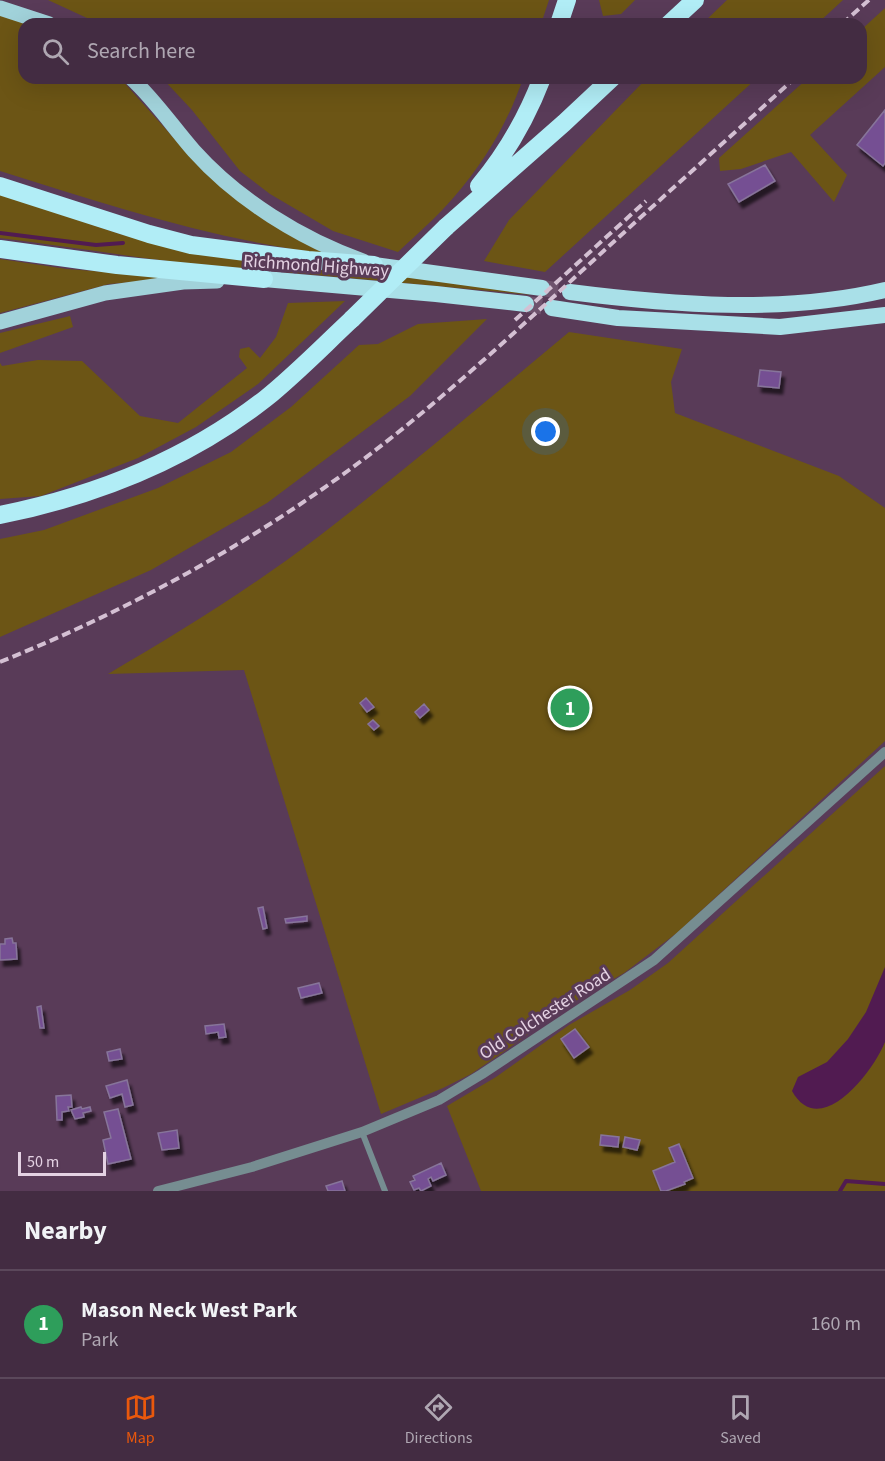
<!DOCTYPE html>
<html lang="en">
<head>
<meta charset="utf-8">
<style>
	:root { --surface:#432c42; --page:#4a3449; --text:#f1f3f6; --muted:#afa7b2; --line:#5b485b; --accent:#ea580c }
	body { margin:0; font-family:"Source Sans 3",sans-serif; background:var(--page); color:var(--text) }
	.scale { position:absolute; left:18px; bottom:15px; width:88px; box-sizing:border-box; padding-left:6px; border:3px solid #e4d2e3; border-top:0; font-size:16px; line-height:21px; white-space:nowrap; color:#e4d2e3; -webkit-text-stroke:4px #593b58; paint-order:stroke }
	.you { position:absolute; left:546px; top:432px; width:21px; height:21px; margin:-15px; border:4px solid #fff; border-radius:50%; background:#1a73e8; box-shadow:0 0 0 9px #1a73e833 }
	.badge { display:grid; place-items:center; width:39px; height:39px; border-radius:50%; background:var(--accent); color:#fff; font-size:20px; font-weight:700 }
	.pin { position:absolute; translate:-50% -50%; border:3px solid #fff; box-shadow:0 2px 6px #0006 }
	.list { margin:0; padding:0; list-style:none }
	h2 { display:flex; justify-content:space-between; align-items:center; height:78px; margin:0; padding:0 24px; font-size:26px }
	h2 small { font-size:20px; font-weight:400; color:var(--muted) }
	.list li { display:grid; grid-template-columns:39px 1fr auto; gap:18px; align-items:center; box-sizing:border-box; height:108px; padding:0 24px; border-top:2px solid var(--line) }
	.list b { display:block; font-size:22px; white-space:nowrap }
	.list p { margin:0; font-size:20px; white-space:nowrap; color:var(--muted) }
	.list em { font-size:20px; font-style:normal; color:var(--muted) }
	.icon { flex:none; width:33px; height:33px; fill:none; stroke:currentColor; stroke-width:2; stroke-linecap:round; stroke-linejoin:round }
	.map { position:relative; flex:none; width:885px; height:1191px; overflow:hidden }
	.search { position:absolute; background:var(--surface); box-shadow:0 6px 24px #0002; left:18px; right:18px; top:18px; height:66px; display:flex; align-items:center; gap:15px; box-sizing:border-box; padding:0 21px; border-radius:18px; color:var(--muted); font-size:22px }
	.sheet { height:186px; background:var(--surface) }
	nav { display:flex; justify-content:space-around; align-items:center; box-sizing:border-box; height:84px; border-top:2px solid var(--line); background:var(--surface); font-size:16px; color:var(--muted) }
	nav a { display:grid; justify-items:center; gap:3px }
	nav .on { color:var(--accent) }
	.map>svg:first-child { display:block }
	.green { fill:#6c5515 }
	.water { fill:#511b51 }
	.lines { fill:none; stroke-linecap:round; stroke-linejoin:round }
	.stream { stroke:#511b51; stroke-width:4 }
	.building { fill:#745093; stroke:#87749a; stroke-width:1.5; filter:url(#shadow) }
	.trunk-tunnel { stroke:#6e526d; stroke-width:16; stroke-dasharray:16 8; stroke-linecap:butt }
	.minor { stroke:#768d91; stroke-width:6 }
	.tertiary { stroke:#768d91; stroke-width:10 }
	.primary { stroke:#a1d2da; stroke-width:15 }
	.trunk { stroke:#a9e0e8; stroke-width:16 }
	.motorway { stroke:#b1edf6; stroke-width:18 }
	.rail { stroke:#d4c0d3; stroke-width:4; stroke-dasharray:9 4.5; stroke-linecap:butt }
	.motorway-bridge { stroke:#b1edf6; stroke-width:18 }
	.labels { text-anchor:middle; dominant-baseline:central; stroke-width:6; stroke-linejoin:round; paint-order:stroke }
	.street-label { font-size:18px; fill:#e4d2e3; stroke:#593b58 }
</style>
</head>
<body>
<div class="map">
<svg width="885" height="1191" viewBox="0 0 885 1191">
	<defs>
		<filter id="shadow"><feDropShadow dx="3.5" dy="6" stdDeviation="1.5" flood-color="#0009"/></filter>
	</defs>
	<rect width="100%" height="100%" fill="#593b58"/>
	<!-- green -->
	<path class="green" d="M48,0h501l-8,24h-441z
		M599,0h36l-14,14 -18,2z
		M727,0h116l-26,24h-115z
		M885,8v59l-75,68 37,40 -13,27 -43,-50 -50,17 -21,2 -1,-13 89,-80h53v-48z
		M0,15l31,9h-7v54h96l76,85 138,92c-115,-14 -224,-49 -334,-84z
		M162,78h361c-14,43 -39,85 -69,119 -17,20 -37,37 -56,55l-65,-21 -63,-37 -30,-23 -48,-61z
		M647,78h110l-212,194 -61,-11 25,-41z
		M0,194l120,40 26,7 278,35 109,19 -357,-33c-59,-7 -117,-17 -176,-24z
		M0,259l67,10 116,9 -74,6 -109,29z
		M345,301l-87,83 -62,43 -58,31 -97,38 -41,3v-136l2,3 36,-6 44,1 58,55 38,7 69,-55 -8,-11 1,-8 9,-2 11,11 16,-21 12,-34z
		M70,316l3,11 -73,26v-20z
		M487,319l-77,77 -143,107 -116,67 -151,67v-98l44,-9 114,-42 73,-36 60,-45 68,-62 19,-1 40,-20z
		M569,332l113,17 -11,33 4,31 164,63 46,32v233l-207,191 -54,41 -57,33 -65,47 -31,21 -28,14 -62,26 -137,-444 -136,4c72,-42 143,-86 210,-137 86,-66 168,-136 251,-205z
		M885,766v425h-404l-34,-85 49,-29 73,-52 61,-35 38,-27z"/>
	<!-- water -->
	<path class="water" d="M885,967v75c-12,30 -65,99 -93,49l6,-14 29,-15 21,-23 18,-27z"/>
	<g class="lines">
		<!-- stream -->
		<path class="stream" d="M0,233l96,12 27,-2
			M840,1191l6,-10 39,3"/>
	</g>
	<!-- building -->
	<path class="building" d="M885,110v53l-2,3 -26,-21z
		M765,165l10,16 -36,21 -11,-18z
		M760,370l21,2 -2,16 -21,-2z
		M366,698l8,9 -7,5 -7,-9z
		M424,704l5,6 -9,8 -5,-6z
		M373,720l6,6 -5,4 -6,-6z
		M263,907l4,21 -4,1 -5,-21z
		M307,916v5l-21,2 -1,-4z
		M12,938l1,5h3l1,16 -17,1v-16h5v-5z
		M319,983l3,10 -21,5 -3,-10z
		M41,1006l3,22h-4l-3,-21z
		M224,1024l2,13 -7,1 -1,-6 -12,2 -1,-8z
		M575,1029l14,18 -15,11 -13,-19z
		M120,1049l2,10 -13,2 -2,-9z
		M127,1080l6,25 -8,2 -3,-13 -12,4 -4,-12z
		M71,1095l1,12h-4l1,4 -7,1v8h-5l-1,-24z
		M81,1107l1,2 8,-2 1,4 -8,2 1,4 -9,2 -4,-9z
		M118,1109l13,50 -23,5 -5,-24 8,-2 -7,-26z
		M177,1130l2,18 -17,2 -4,-17z
		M601,1135l18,2 -1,10 -18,-2z
		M625,1137l15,3 -3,10 -14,-3z
		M679,1144l14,34 -9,4 1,2 -19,7h-5l-8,-20 22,-9 -6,-14z
		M441,1163l5,12 -13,6 -2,-4 -3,2 3,7 -10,5 -2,-3 -5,2 -4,-8 5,-2 -2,-4z
		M342,1181l3,10h-17l-2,-5z"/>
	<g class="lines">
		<!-- trunk-tunnel -->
		<path class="trunk-tunnel" d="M542,288l28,4
			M526,304l26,4"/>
		<!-- minor -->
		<path class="minor" d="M362,1132l23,59"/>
		<!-- tertiary -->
		<path class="tertiary" d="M158,1191l94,-24 110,-35 77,-32 43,-26 172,-114 231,-208"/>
		<!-- primary -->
		<path class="primary" d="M0,8l49,16
			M131,78c24,22 42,49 63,73 44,49 107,88 169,110
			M0,322l105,-29 78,-11 34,-1"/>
		<!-- trunk -->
		<path class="trunk" d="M374,265l168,23
			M264,279l172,15 90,10
			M570,292c102,13 214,22 315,-2
			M552,308l66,10 162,9 105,-12"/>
		<!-- motorway -->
		<path class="motorway" d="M559,24l8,-24
			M669,24l26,-24
			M0,186l149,48 42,11 117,15 66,5
			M479,186c27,-32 48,-69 63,-108
			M446,227l118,-104 48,-45
			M0,249l117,16 147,14
			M0,515c95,-19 188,-56 265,-116 31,-25 58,-53 87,-80"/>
		<!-- rail -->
		<path class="rail" d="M842,24l27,-24
			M515,320l131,-119
			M0,662c124,-50 241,-113 349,-192 79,-58 152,-125 224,-191 73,-67 148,-134 222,-201"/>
		<!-- motorway-bridge -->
		<path class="motorway-bridge" d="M352,319l94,-92"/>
	</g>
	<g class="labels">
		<!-- street labels -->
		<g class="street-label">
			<text transform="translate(316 266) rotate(4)">Richmond Highway</text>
			<text transform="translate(545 1014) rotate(-33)">Old Colchester Road</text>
		</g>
	</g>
</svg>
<div class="scale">50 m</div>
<div class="you"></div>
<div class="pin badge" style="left:570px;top:708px;background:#2e9e5b">1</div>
<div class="search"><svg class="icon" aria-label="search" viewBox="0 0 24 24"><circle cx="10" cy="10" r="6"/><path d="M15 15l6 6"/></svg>Search here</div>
</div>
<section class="sheet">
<h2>Nearby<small></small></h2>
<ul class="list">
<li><span class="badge" style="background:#2e9e5b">1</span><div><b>Mason Neck West Park</b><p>Park</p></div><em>160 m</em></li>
</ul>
</section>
<nav>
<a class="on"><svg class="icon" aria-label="map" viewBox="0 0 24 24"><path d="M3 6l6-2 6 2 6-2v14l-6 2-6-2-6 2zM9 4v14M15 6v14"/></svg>Map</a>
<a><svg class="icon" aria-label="directions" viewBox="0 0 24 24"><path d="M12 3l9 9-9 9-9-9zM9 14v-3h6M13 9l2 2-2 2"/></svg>Directions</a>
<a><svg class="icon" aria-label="saved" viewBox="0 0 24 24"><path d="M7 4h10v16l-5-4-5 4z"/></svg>Saved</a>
</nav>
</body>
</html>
